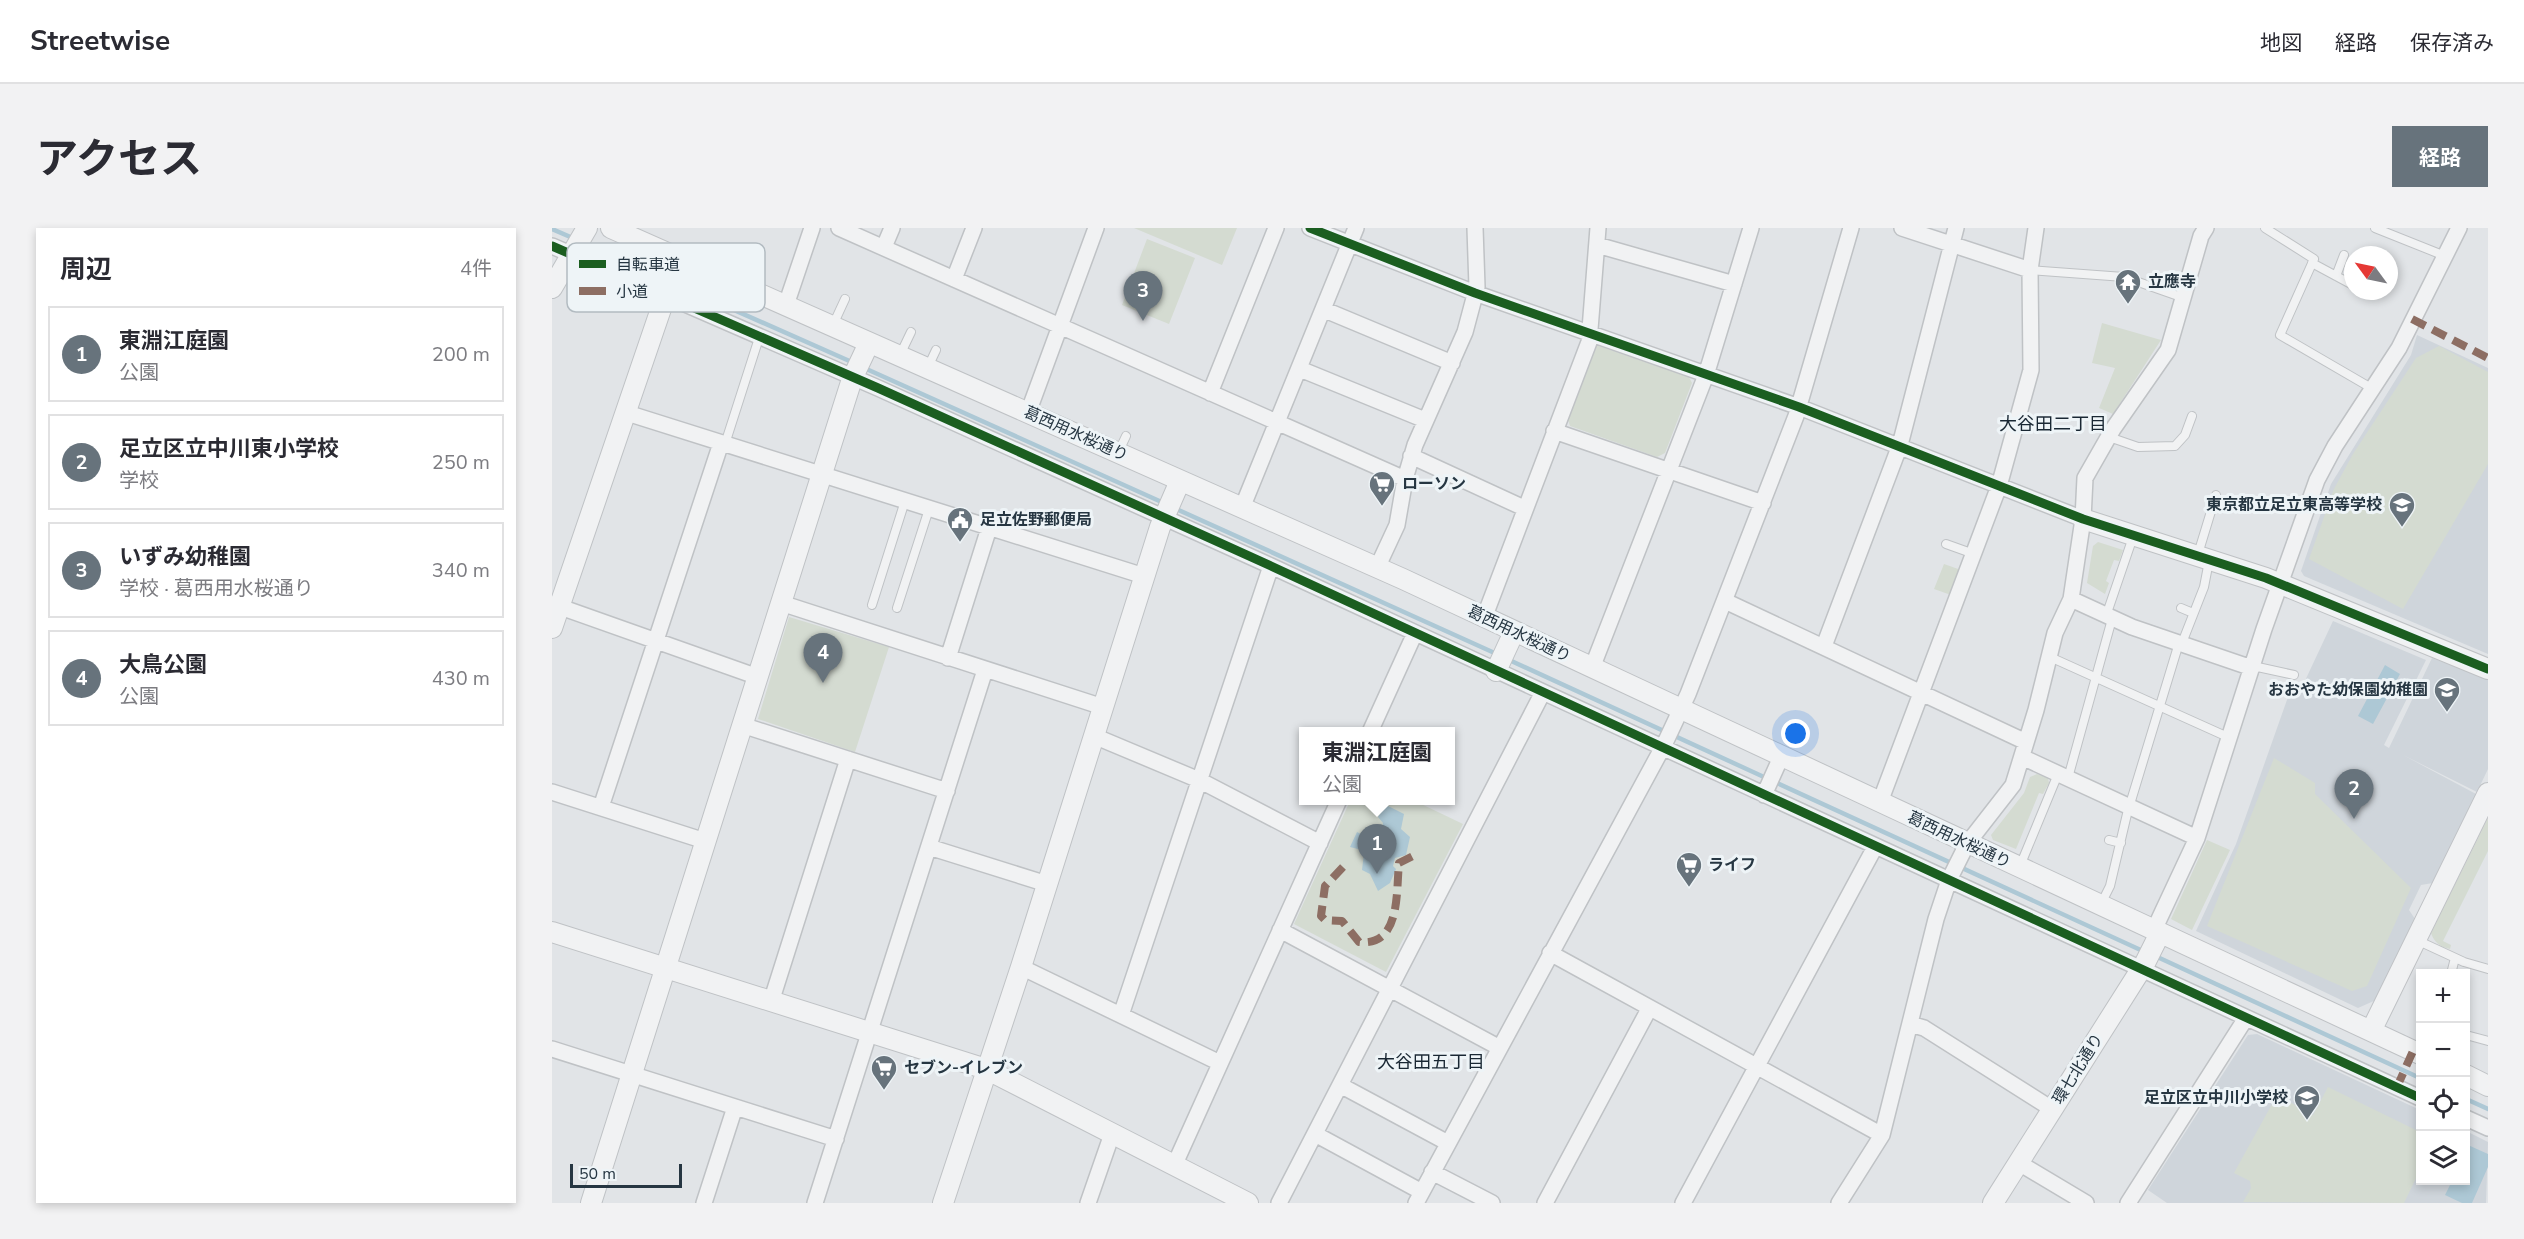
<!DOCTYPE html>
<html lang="ja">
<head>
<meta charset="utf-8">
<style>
	:root { --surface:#fff; --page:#f2f2f3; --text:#2b2b33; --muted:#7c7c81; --line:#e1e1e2; --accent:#67737c }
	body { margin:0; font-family:"Nunito Sans","Noto Sans JP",sans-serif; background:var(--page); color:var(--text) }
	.controls { position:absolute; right:18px; bottom:18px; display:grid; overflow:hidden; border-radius:0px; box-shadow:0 3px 9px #0003 }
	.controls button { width:54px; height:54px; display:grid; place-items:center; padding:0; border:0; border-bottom:2px solid var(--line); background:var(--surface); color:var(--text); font:30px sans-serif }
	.compass { position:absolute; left:1792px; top:18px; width:54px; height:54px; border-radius:50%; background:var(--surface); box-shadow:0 3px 9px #0003; rotate:303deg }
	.scale { position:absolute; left:18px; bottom:15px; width:112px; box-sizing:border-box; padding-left:6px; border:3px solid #263642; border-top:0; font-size:16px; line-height:21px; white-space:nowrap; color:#263642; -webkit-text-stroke:4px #eef4f7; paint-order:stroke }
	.you { position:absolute; left:1244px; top:506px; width:21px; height:21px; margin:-15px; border:4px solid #fff; border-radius:50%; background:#1a73e8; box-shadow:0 0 0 9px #1a73e833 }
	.badge { display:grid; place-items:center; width:39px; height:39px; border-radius:50%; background:var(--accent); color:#fff; font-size:20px; font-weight:700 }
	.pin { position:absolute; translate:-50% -50px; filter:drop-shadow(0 2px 3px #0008) }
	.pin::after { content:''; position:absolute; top:32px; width:21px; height:18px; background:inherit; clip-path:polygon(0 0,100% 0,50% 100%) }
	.popup { position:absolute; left:747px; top:499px; width:156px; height:78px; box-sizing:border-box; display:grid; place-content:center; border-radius:0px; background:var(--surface); filter:drop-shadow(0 2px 4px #0005); font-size:20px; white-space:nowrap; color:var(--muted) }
	.popup b { font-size:22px; color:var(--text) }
	.popup::after { content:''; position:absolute; left:50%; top:100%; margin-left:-12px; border:12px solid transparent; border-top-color:var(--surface) }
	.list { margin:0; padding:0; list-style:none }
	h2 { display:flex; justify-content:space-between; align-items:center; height:78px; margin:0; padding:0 24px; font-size:26px }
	h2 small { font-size:20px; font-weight:400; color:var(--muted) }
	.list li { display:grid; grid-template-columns:39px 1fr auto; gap:18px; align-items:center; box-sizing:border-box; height:96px; margin:0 12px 12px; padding:0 12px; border:2px solid var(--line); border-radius:0px }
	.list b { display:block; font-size:22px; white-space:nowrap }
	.list p { margin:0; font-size:20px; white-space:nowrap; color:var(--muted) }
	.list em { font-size:20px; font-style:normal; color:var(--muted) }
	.icon { flex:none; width:33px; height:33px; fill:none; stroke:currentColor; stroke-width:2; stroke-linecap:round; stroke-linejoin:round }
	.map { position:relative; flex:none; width:1936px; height:975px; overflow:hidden; border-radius:0px }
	header { display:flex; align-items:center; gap:36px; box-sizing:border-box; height:84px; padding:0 30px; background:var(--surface); border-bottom:2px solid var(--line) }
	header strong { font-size:28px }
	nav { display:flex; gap:33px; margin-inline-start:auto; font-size:21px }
	.intro { display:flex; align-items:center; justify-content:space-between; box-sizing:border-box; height:144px; padding:0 36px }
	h1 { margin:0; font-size:42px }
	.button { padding:15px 27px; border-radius:0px; background:var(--accent); color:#fff; font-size:21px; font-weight:700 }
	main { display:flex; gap:36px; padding:0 36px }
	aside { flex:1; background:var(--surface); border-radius:0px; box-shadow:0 3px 9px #0003 }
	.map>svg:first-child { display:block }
	.built { fill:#cfd5db }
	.green { fill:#d4dbd1 }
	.water { fill:#adc8d5 }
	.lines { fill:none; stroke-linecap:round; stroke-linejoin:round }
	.stream { stroke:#adc8d5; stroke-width:4.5 }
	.service-casing { stroke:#bfc2c5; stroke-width:10 }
	.minor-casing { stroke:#bfc2c5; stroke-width:18 }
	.tertiary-casing { stroke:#bfc2c5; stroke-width:22 }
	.service { stroke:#f1f2f3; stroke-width:8 }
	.minor { stroke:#f1f2f3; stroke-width:15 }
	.tertiary { stroke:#f1f2f3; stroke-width:20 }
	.quiet { stroke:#8d6e63; stroke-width:8; stroke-dasharray:15 8; stroke-linecap:butt }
	.cycleway-casing { stroke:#eef4f7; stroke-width:13 }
	.cycleway { stroke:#1b5e20; stroke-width:9 }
	.labels { text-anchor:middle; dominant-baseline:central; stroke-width:6; stroke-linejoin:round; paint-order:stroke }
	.poi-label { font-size:16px; font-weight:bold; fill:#263642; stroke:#eef4f7; text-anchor:start }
	.street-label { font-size:16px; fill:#263642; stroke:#eef4f7 }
	.neighbourhood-label { font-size:18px; fill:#192733; stroke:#eef4f7 }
	.key { fill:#eef4f7; stroke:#b2bbc1; stroke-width:1.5 }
	.key-label { font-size:16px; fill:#263642 }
</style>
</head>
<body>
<header>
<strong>Streetwise</strong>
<nav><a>地図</a><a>経路</a><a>保存済み</a></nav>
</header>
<div class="intro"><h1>アクセス</h1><a class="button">経路</a></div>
<main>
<aside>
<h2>周辺<small>4件</small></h2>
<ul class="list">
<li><span class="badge">1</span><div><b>東淵江庭園</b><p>公園</p></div><em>200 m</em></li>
<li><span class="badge">2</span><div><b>足立区立中川東小学校</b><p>学校</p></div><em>250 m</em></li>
<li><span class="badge">3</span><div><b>いずみ幼稚園</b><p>学校 · 葛西用水桜通り</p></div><em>340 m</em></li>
<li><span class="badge">4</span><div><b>大鳥公園</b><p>公園</p></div><em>430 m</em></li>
</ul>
</aside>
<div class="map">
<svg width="1936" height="975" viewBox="0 0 1936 975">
	<rect width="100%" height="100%" fill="#e1e4e7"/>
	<!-- built -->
	<path class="built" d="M1865,107l71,33v286l-184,-78 -3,-5 30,-87 80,-129z
		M1781,393l93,39 -42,85 5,3 43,-90 56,21v90l-11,23 -74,-37 73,39 -43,89 -12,2 -12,25 6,9 -39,81 -18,8 -162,-77 40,-87 57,-161 10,2z
		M1705,806l163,76v70h46v-49l22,11 -2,61h-319l-19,-13 100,-155z"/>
	<!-- green -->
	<path class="green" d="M582,0h103l-15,37z
		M595,11l48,19 -26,66 -47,-19z
		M1550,95l59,17 -48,74 -14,-6 16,-40 -23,-5z
		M1044,117l93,32 3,6 -27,70 -8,4 -87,-31 -2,-6z
		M1887,118l49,26v92l-85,145 -94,-50 25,-70 19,-35 63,-96z
		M1546,314l25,8 -4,11 -5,-1 -8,21 3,2 -4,11 -18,-11 6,-37z
		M1392,336l17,6 -10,25 -17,-6z
		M237,389l100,30 -34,105 -97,-33z
		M1722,530l41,25v11l96,94 -44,98 -15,5 -145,-65z
		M1485,546l11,4 1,5 -6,11 -4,-1 -23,56 -23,-9 -2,-5 33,-42 6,-16z
		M798,573h65l48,23 -77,148 -92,-48z
		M1936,590v33l-45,90 8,4 -1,4c-10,-2 -16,-7 -19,-16z
		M1655,612l23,10 -38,80 -21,-11z
		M1776,859l92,45v27l-4,9 4,2 -16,33 -161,-1 8,-14 -1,-7 -16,-8 43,-78 36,20z"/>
	<!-- water -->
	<path class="water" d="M1833,437l15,9 -27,50 -15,-8z
		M836,578l16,8 -3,15 9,8 -4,18 -11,3 -2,8 3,3 -6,14 -12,8 -8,-17 -8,-4 2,-17 -2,-3 -12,-3 7,-15 10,5 3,-5 12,-3 1,-6 -5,-6 6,-10z
		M1916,917l20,9v13l-16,36h-10l-17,-8 7,-14 14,-1z"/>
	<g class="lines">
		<!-- stream -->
		<path class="stream" d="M0,1l23,10
			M33,16l269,119
			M310,139l304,137
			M622,280l325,147
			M955,431l638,293
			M1601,727l267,123
			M1914,871l22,10"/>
		<!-- service casing -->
		<g class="service-casing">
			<path id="service" d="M1713,0l49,31 -34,76 93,54
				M1823,0l70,28
				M1760,35l39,21
				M1478,42l94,7 60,21
				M1784,48l8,-21
				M281,97l12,-26
				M348,127l11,-23
				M376,139l8,-17
				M1557,209l29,10 37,-1 10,-11 7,-19
				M173,216l34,-106
				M567,223l7,-15
				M1394,316l28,10
				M1646,326l18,-59
				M320,377l33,-104
				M345,380l32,-99
				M1629,380l12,5
				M1554,388l27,-79
				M1630,415l22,-56 5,-26
				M1498,429l180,81
				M1701,438l41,9
				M1516,550l44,-159
				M1557,612l12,3
				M1468,638l38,-92
				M1549,676l9,-18 17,-72 52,-171
				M1871,715l41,19 24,7
				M1899,746l4,-16
				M1914,807l22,6"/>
		</g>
		<!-- minor casing -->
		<g class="minor-casing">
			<path id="minor" d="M287,0l566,251
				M758,0l165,65 324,114 284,112
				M1350,0l128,42
				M1045,17l137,39
				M0,18l326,142 393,178 1149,532
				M332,19l8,-19
				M402,51l20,-51
				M234,77l26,-77
				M773,82l127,53
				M748,141l125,51
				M658,165l66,-165
				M75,185l517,163
				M476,185l68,-185
				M1002,203l209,72
				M859,228l113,52
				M690,280l114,-280
				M825,340l20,-43 8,-46 10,-34 50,-113 12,-45 -2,-59
				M1519,371l61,28 120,41
				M1173,373l301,141
				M229,375l322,104
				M0,376l206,73
				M932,390l105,-276 9,-114
				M1272,418l76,-201 56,-217
				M396,430l41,-130
				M1040,440l114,-293 45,-147
				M190,497l205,66
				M818,504l45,-99
				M542,508l105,44 121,63
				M1470,529l175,81
				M0,564l153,49
				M1212,567l17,-38
				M1328,574l119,-316 32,-116 -1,-100 6,-42
				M49,579l120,-364
				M377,619l118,37
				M728,702l220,118
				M1602,702l43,-92 67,-209 53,-149 18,-34 64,-98 60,-120
				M998,725l332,182
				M469,739l199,96
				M219,774l77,-243
				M569,787l150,-449
				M1358,796l14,4 128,81
				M0,821l284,90
				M788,857l108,58
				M1914,890l22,10
				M763,906l107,58
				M1467,935l67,40
				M622,938l165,-366
				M880,944l60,31
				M152,975l31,-96
				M263,975l170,-533
				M536,975l24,-69
				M727,975l263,-509
				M864,975l249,-460 23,-49 108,-278 55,-188
				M993,975l104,-194
				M1131,975l192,-356
				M1287,975l43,-68 54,-216 13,-39 18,-36 46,-59 23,-75 19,-77 16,-34 12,-80 2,-41 28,-49 55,-79 33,-114 5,-8
				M1576,975l118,-185"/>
		</g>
		<!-- tertiary casing -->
		<g class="tertiary-casing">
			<path id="tertiary" d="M59,0l792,351 1017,475
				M0,60l35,-60
				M1531,291l183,59 222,91
				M0,400l113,-331
				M944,443l18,-39
				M0,704l434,137 262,134
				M1819,803l117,-238
				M1914,847l22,11
				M39,975l261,-824 17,-36
				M391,975l78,-236 139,-440 20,-46
				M1441,975l152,-240 15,-30"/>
		</g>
		<!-- service -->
		<use href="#service" class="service"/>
		<!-- minor -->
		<use href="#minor" class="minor"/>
		<!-- tertiary -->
		<use href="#tertiary" class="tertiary"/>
		<!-- quiet -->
		<path class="quiet" d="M1860,91l76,39
			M791,639l-18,19 -4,30 4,4 17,1 17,21c42,5 37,-50 40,-79l16,-8
			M1845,859l16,-36"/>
		<!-- cycleway casing -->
		<g class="cycleway-casing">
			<path id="cycleway" d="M758,0l165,65 324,114 284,112 183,59 222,91
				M0,18l326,142 393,178 1149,532"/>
		</g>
		<!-- cycleway -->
		<use href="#cycleway" class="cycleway"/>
	</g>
	<!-- icons -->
	<defs>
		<g id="temple-pin" transform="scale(1.35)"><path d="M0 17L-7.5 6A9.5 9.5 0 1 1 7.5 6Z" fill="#67737c" stroke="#eef4f7"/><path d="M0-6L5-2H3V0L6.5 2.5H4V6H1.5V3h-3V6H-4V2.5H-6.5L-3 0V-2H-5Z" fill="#fff"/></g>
		<g id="supermarket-pin" transform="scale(1.35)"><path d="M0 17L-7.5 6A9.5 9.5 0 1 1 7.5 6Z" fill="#67737c" stroke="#eef4f7"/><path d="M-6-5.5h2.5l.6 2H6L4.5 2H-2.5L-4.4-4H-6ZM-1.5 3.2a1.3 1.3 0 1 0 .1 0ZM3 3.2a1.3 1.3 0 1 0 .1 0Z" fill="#fff"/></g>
		<g id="school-pin" transform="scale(1.35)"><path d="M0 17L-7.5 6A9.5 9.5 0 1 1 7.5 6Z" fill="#67737c" stroke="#eef4f7"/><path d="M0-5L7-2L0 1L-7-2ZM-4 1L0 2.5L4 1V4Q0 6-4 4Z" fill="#fff"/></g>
		<g id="civic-pin" transform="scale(1.35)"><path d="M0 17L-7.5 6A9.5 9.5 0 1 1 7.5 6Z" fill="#67737c" stroke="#eef4f7"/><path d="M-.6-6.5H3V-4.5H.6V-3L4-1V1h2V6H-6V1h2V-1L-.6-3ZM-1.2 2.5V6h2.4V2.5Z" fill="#fff"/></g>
	</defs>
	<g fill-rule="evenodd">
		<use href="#temple-pin" x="1576" y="54"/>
		<use href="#supermarket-pin" x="830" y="256"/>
		<use href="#school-pin" x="1850" y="277"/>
		<use href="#civic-pin" x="408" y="292"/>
		<use href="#school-pin" x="1895" y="462"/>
		<use href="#supermarket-pin" x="1137" y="637"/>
		<use href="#supermarket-pin" x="332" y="840"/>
		<use href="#school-pin" x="1755" y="870"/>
	</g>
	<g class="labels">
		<!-- poi labels -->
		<g class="poi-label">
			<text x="1596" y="54">立應寺</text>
			<text x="850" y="256">ローソン</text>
			<text x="1830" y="277" text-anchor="end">東京都立足立東高等学校</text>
			<text x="428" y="292">足立佐野郵便局</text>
			<text x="1876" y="462" text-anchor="end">おおやた幼保園幼稚園</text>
			<text x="1156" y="637">ライフ</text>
			<text x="352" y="840">セブン-イレブン</text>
			<text x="1736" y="870" text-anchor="end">足立区立中川小学校</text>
		</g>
		<!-- street labels -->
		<g class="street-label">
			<text transform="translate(524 206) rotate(24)">葛西用水桜通り</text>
			<text transform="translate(967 406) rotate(25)">葛西用水桜通り</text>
			<text transform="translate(1407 612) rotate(25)">葛西用水桜通り</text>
			<text transform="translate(1526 841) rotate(-58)">環七北通り</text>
		</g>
		<!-- neighbourhood labels -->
		<g class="neighbourhood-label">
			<text x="1501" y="196">大谷田二丁目</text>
			<text x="879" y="834">大谷田五丁目</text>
		</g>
	</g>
	<!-- legend -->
	<rect x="15" y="15" width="198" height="69" rx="9" class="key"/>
	<rect x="27" y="32" width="27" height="8" fill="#1b5e20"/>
	<rect x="27" y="59" width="27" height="8" fill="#8d6e63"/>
	<g class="key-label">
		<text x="64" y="42">自転車道</text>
		<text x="64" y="69">小道</text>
	</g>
</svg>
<div class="controls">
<button>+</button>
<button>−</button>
<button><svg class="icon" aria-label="locate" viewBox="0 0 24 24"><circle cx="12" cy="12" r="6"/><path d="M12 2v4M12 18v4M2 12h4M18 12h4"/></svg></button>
<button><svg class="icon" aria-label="layers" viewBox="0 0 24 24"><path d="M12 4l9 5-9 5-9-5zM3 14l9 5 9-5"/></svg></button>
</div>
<svg class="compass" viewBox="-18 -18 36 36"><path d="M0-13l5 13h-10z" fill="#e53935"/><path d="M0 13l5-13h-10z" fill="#7c7c81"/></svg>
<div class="scale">50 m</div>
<div class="you"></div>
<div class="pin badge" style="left:825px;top:646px">1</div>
<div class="popup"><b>東淵江庭園</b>公園</div>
<div class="pin badge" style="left:1802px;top:591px">2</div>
<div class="pin badge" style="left:591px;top:93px">3</div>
<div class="pin badge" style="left:271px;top:455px">4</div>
</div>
</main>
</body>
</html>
